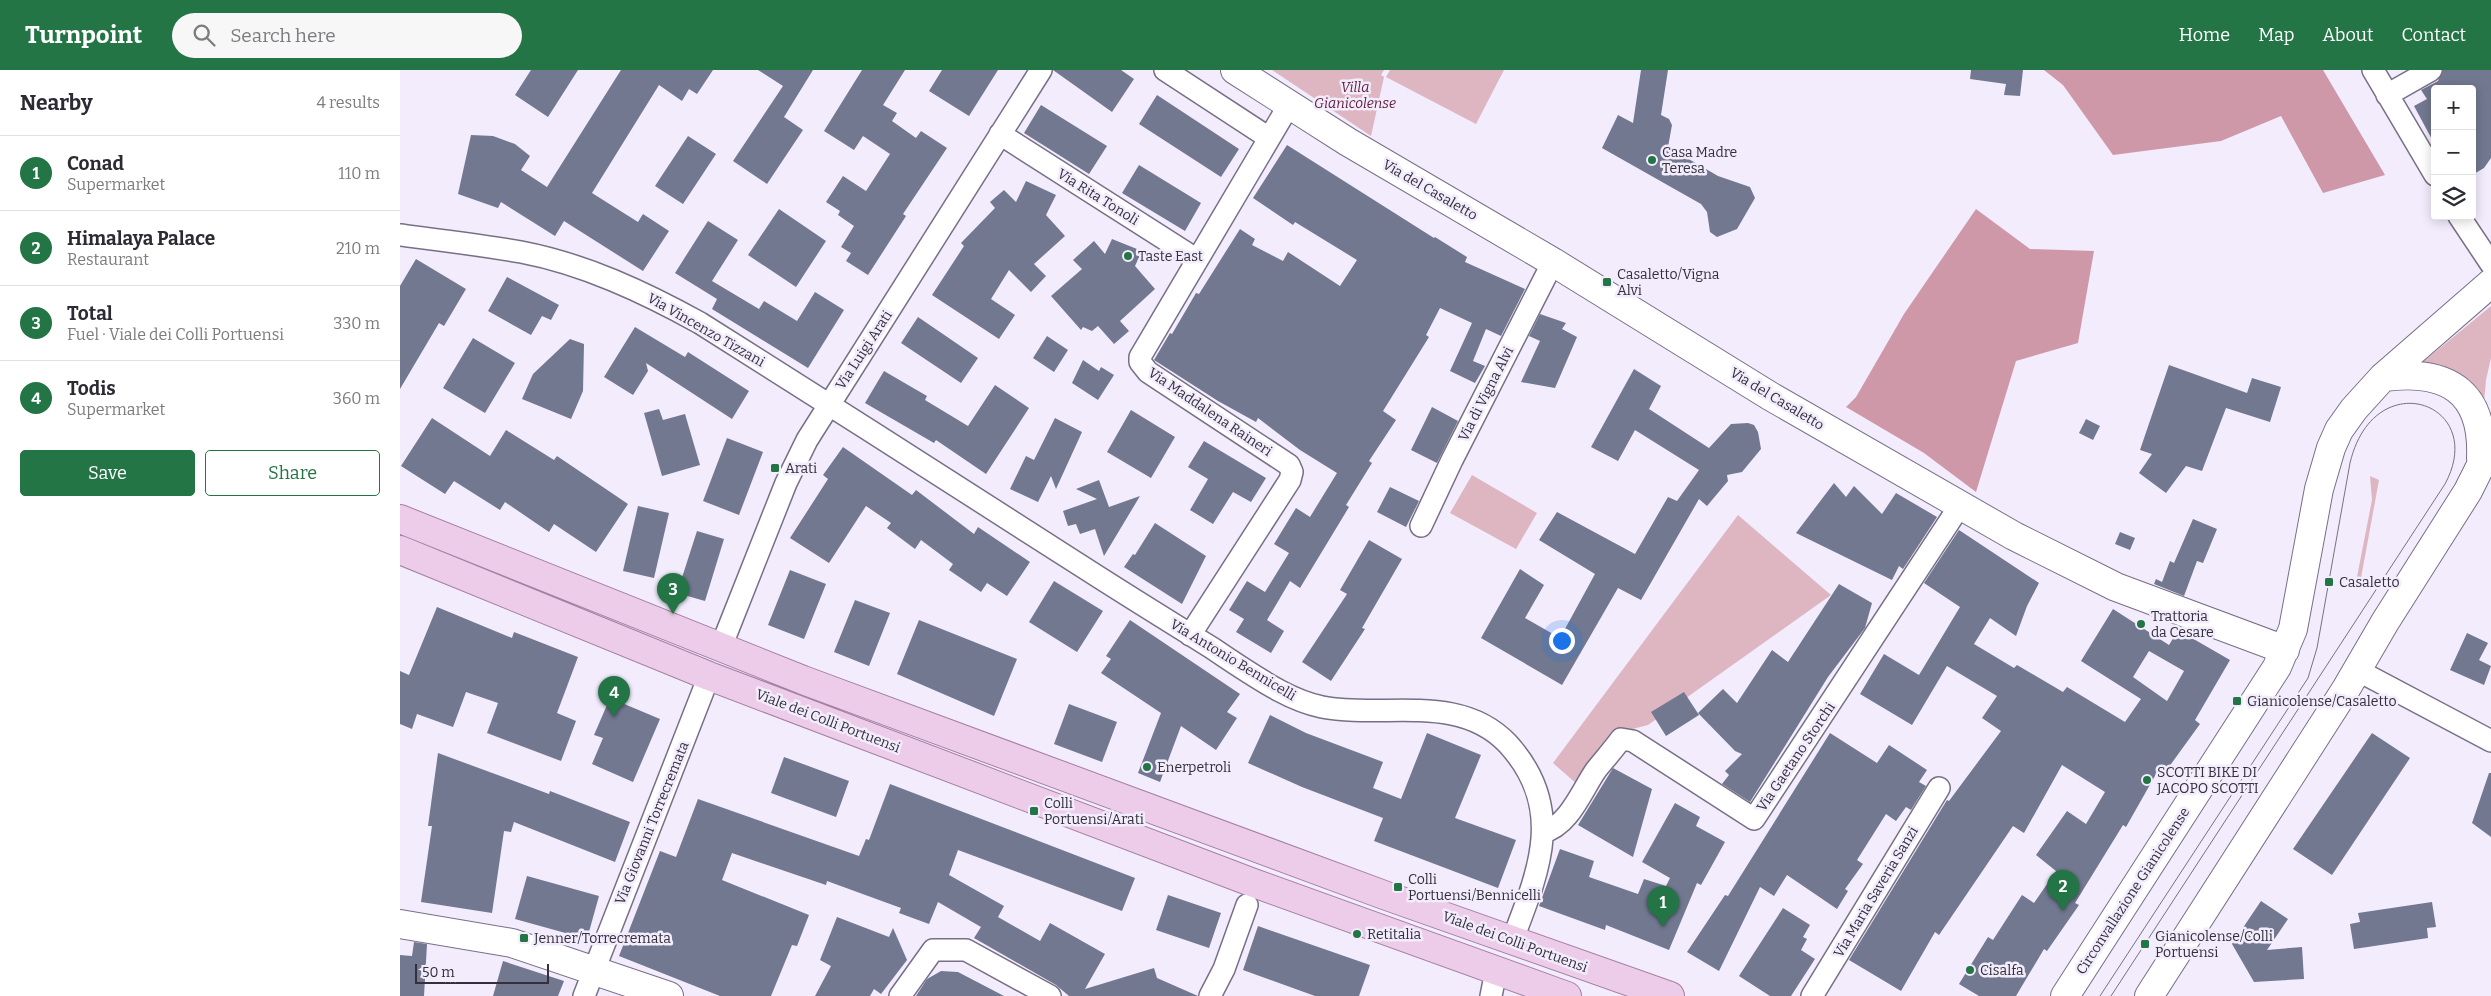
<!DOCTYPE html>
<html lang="en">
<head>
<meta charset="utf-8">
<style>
	:root { --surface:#fff; --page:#f7f7f7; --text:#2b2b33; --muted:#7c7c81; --line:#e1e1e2; --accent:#237546 }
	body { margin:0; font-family:Bitter,serif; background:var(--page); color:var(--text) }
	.controls { position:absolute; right:15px; top:15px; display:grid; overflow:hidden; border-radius:5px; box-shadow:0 2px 12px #0003 }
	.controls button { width:45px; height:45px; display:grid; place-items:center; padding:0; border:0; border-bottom:1px solid var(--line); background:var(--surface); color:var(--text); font:25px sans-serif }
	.scale { position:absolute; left:15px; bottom:12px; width:134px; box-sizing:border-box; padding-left:5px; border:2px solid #33303a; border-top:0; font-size:14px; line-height:18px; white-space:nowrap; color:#33303a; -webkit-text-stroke:4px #f2ecfd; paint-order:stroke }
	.you { position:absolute; left:1161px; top:570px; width:18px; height:18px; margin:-12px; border:4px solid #fff; border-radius:50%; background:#1a73e8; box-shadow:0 0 0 8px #1a73e833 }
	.badge { display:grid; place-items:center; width:32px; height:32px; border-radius:50%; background:var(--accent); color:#fff; font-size:16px; font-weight:700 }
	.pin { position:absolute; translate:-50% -41px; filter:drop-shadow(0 1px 2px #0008) }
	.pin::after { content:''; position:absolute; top:26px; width:18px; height:15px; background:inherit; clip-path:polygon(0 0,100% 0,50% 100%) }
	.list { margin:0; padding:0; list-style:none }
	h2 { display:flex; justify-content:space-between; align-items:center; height:65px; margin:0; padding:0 20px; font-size:21px }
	h2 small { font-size:16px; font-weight:400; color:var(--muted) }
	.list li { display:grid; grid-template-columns:32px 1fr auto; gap:15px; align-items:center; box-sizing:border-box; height:75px; padding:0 20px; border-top:1px solid var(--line) }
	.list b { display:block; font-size:19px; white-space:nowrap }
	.list p { margin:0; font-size:16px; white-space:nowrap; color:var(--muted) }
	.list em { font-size:16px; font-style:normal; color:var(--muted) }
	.actions { display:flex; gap:10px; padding:15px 20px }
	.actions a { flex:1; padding:11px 0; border:1px solid var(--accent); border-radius:5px; text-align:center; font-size:18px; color:var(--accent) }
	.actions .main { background:var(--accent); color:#fff }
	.icon { flex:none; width:28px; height:28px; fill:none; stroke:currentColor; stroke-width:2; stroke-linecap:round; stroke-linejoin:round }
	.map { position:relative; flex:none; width:2091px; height:926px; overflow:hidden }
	header { display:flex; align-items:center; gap:30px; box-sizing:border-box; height:70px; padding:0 25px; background:var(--accent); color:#fff }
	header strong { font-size:24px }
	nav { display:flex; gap:28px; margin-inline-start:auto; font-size:18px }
	.search { width:350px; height:45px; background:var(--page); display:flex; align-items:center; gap:12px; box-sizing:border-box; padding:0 18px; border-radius:28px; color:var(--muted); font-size:19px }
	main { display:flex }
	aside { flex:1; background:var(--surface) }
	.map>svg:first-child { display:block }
	.green { fill:#deb6c1 }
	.forest { fill:#cf98a8 }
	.building { fill:#717890; fill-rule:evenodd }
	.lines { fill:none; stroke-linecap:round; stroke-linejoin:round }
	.street-casing { stroke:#786f87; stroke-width:24 }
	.secondary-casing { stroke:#786f87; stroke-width:30 }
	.primary-casing { stroke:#a47fa3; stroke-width:30 }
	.street { stroke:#fff; stroke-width:21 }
	.secondary { stroke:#fff; stroke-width:28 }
	.primary { stroke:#edcce9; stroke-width:28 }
	.tram { stroke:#76727f; stroke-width:1 }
	.poi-dot { fill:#237546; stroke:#f2ecfd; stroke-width:2 }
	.labels { text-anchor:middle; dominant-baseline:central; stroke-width:5; stroke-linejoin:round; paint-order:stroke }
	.park-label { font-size:14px; font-style:italic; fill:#601e38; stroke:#f2ecfd }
	.poi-label { font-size:14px; fill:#33303a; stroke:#f2ecfd; text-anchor:start }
	.street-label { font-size:14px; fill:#33303a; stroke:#f2ecfd }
</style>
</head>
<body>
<header>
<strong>Turnpoint</strong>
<div class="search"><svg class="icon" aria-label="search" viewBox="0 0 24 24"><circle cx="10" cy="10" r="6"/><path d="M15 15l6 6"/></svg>Search here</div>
<nav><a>Home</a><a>Map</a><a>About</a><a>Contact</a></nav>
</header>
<main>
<aside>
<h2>Nearby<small>4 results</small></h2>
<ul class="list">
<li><span class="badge">1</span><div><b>Conad</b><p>Supermarket</p></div><em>110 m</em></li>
<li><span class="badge">2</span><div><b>Himalaya Palace</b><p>Restaurant</p></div><em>210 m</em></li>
<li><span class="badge">3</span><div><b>Total</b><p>Fuel · Viale dei Colli Portuensi</p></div><em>330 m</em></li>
<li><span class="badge">4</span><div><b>Todis</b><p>Supermarket</p></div><em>360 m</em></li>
</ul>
<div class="actions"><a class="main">Save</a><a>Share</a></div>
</aside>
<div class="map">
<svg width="2091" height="926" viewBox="0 0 2091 926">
	<rect width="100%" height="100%" fill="#f2ecfd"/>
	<!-- green -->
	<path class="green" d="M872,0h112l-3,5 3,2 -13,59z
		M990,0h114l-28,54 -90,-47z
		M2091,236v52l-5,22 -2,23 -42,-35 -19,-6z
		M1072,405l65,38 -21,36 -66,-36z
		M1970,406l9,4 -18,98 -4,-1 15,-77z
		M1338,445l93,80 -183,130 -23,6 -47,54 -25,-22z"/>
	<!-- forest -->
	<path class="forest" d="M1644,0h279l62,105 -62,18 -42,-77 -60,25 -108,14 -50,-70z
		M1576,139l54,40 64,2 -16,92 -62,18 -40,131 -52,-39 -78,-46 10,-10 48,-83z"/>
	<!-- building -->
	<path class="building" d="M131,0h47l-30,47 -33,-22z
		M221,0h92l-16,24 -8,-5 -7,12 -23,-16 -67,108 46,29 5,-8 26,17 -26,40 -79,-50 -9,15 -54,-34 -3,6 -40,-14 13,-59 22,1 22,8 15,12 -9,14 26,17z
		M358,0h55l-29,47 19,13 -36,54 -34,-23 50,-75z
		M462,0h43l-22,35 14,8 -5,8 24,17 5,-7 26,17 -44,66 3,2 -38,59 -22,-14 5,-8 -10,-6 13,-21 -16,-11 2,-4 -14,-9 17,-26 23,15 24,-37 -27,-18 -9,14 -30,-19z
		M542,0h56l-29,46 -40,-25z
		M653,0h68l13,9 -22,33z
		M1241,0h27l-7,45 8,4 3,6 -4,22 50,29 32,11 5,11 -18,31 -20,8 -7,-5 -3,-20 -6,-8 -99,-56 16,-33 15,8z
		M1571,0h52l-3,26 -16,-1 2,-11 -36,-5z
		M2043,0h48v88l-7,10 -12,7v-86h-37v56l-21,-39 13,-7 -6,-9 17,-9z
		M757,25l82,54 -18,28 -82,-53z
		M641,35l66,41 -18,28 -65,-41z
		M288,66l28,18 -33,50 -28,-18z
		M887,75l147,93 1,-1 32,20 -2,5 60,27 -24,47 -15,-7 -13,32 12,5 -10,17 -25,-12 22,-48 -32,-15 -14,27 3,2 -46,74 13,9 -27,41 3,2 -26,42 3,2 -49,81 -10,-7 -23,39 17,11 -13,22 -35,-21 8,-13 -15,-9 18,-29 18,11 24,-39 -15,-9 22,-36 14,9 27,-44 -37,-23 -42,-32 -2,4 -38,-21 -64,-41 16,-27 2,1 24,-41 3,1 41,-65 15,10 -3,6 31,16 5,-9 52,34 17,-26 -62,-38 -2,3 -40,-27z
		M739,95l62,38 -16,28 -63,-38z
		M626,111l30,14 -10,20 19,21 -31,28 12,12 -15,16 -22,-22 -18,29 24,16 -16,24 -67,-44 32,-49 -3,-3 34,-35 -5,-6 14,-12 12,12z
		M379,139l47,32 -30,46 -48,-32z
		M308,151l30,19 -26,41 47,28 5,-8 33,20 18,-29 29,18 -36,58 -96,-59 5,-10 -42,-26z
		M712,169l30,12 -7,15 20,23 -35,32 9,10 -15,13 -16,-18 -6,5 -9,-4 -2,3 -30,-34 31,-27 -9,-9 21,-19 11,13z
		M16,189l50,30 -22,37 -5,-3 -39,66v-103z
		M107,207l52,28 -8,15 -9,-4 -11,19 -43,-24z
		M1140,244l26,9 -4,6 15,8 -22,51 -34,-6 19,-41 -11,-5z
		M518,247l60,41 -17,25 -60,-40z
		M235,257l50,30 3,-5 61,39 -17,28 -86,-56 2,8 -15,24 -29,-18z
		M647,266l21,14 -14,22 -21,-14z
		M73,268l42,25 -30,50 -42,-25z
		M170,269l14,5 -1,47 -12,28 -49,-20 11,-25z
		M683,290l16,11 2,-4 13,8 -16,25 -26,-17z
		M1769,295l78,28 5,-15 29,9 -11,35 -44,-14 -24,63 -16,-5 -20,27 -27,-20 13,-19 -12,-4z
		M1234,299l27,17 -12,23 60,39 22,-24 17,-1 6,2 4,7 3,17 -19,23 -15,3 1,6 -21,25 -8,-7 -58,101 -23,-12 -56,97 -81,-47 39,-69 24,16 -19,33 35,20 35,-64 -56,-34 18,-28 78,42 33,-57 9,4 22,-31 -64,-40 -17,31 -27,-14z
		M484,301l43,25 -2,4 43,26 27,-41 34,23 -43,66 -50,-34 -2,3 -69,-40z
		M1032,337l26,14 -21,42 -26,-13z
		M259,339l4,11 22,-6 15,51 -38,11 -18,-63z
		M731,340l44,27 -24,41 -44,-26z
		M32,348l58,38 16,-26 48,30 3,-4 71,48 -32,48 -42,-28 -5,8 -44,-30 -5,8 -46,-29 -9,13 -44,-28z
		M655,348l27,14 -26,57 -5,-13 -13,26 -28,-13 16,-33 8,4z
		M1686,349l14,7 -7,14 -14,-7z
		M327,368l36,14 -24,63 -36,-14z
		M804,371l62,37 -15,24 -18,-10 -20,32 -23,-14 18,-31 -20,-12z
		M443,377l69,48 4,-5 58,44 4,-7 52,35 -23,34 -20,-13 -6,9 -32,-22 4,-6 -32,-24 -6,9 -28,-21 4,-5 -25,-17 -37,57 -39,-25 38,-59 -5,-4z
		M699,410l10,27 31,-11 -36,60 -9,-27 -15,5 -4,-10 -8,2 -5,-15 34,-12 -21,-10z
		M1434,413l12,14 8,-11 28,28 14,-21 41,24 -34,52 -4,-3 -7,14 -96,-47z
		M990,417l29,14 -13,26 -29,-15z
		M238,436l31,7 -15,65 -31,-7z
		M1793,449l24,10 -14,34 -6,-2 -13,35 -30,-12 2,-5 6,3 8,-21 4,2z
		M755,453l51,33 -24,48 -58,-37 9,-13 2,1z
		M1559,460l80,53 -12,23 -11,30 -26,-18 -16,26 40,24 3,-3 46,27 4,-5 58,35 16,-23 -60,-38 32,-52 56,36 9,-15 52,30 -35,60 5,4 -34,47 -6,-4 -34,60 -3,-2 -48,78 4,2 -32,46 -3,-2 -28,47h-37l-20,-12 29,-47 5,3 29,-45 12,8 22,-32 -20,-16 31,-44 19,13 19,-32 -43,-27 -38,68 -11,-7 -74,109 -4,-3 -34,59 -52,-31 98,-160 2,1 52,-70 -19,-13 15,-22 -50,-30 -35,59 -52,-31 24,-40 35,21 41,-68 -36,-24zM1749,581l35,20 -17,30 -34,-24z
		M297,461l27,8 -19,62 -28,-8z
		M1720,462l15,6 -5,12 -15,-6z
		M969,470l33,19 -40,69 3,1 -34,52 -29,-19 45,-68 -7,-4z
		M390,500l36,14 -22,55 -36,-14z
		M654,511l49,30 -26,41 -48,-30z
		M1439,514l33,19 -7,25 -37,49 -78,125 -28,-18 7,-9 -4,-4 17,-17 -7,-3 -37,-38 25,-24 14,14 35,-53 16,12z
		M455,530l35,13 -21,53 -35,-14z
		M37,537l75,31 2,-6 64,25 -21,56 19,8 -15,40 -74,-28 11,-30 -32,-11 -13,35 -36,-13 -5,15 -12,-5v-53l9,4z
		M519,550l98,39 -23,57 -97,-42z
		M730,550l110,74 -13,18 10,6 -21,32 -35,-24 -21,56 -22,-9 23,-60 -60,-40 10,-14 -5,-3z
		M2067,563l21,10 -9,17 12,6 -7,19 -34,-15z
		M1284,622l15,23 -33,21 -15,-24z
		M210,628l50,21 -27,63 -41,-18 11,-26 -9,-3z
		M669,634l48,18 -15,40 -48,-18z
		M870,645l36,18 77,29 -10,26 28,11 26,-66 54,22 -26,63 61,22 -18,48 -124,-47 9,-23 -81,-31 -54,-24z
		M1430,663l47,30 12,-18 38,25 -8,12 7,4 -15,24 -5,-3 -10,14 -10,-7 -29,46 6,4 -18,25 3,2 -11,18 -50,-34 -13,21 -14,-9 -41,84 -32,-19 38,-57 3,1z
		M1972,663l38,25 -78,117 -39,-26z
		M38,683l111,41 1,-3 80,31 -15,40 -101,-40 -3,10 -7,-1 -12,82 -71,-11 11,-76h-4z
		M384,687l65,24 -13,36 -65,-24z
		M1213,698l39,21 -19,68 -55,-32z
		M2089,703h2v64l-19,-14z
		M490,714l245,94 -13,33 -164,-61 -9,25 55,31 -6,11 42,24 10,-18 55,31 -20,35 69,-21 3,10 41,18h-129l-13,-11 -82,-47 7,-11 -43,-25 -9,22 -30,-11 2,-5 -74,-27 -1,4 -94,-32 -10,27 87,35 -12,31 -5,-1 -21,51h-51l-101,-40 41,-105 16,6 22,-58 161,57 7,-17 3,1z
		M1275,733l25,14 -4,9 29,16 -24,43 -4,-2 -28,67 -63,-25 -1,5 -66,-24 21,-57 34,12 -5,16 49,17 6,-15 22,7 4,-8 -28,-16z
		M127,806l72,20 -12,43 -72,-20z
		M768,825l53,18 -12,35 -53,-18z
		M1861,831l27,18 -21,31 35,-3 2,32 -50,3 -22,-38z
		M2032,832l4,25 -9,1 1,10 -74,11 -4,-25 10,-2 -2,-9z
		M1383,838l27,17 -7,12 4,2 -6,11 14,9 -24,37h-21l-31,-20z
		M437,847l52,20 4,-9 14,32 -26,34 -7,-5 -4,7h-55l16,-30 -11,-6z
		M858,856l112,39 -11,31h-44l-72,-26z
		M14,872l13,2 -3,52h-24v-41l12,1z
		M103,891l61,20 -6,15h-65z
		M541,901l17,1 46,24h-88l11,-17z"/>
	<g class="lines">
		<!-- street casing -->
		<g class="street-casing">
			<path id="street" d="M765,0l104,68
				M1973,0l62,105
				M1987,25l44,-25
				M600,64l196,125
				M2059,146l32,48
				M0,165c40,5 81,10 121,17 63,12 123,40 179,71 129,81 258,164 386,246 42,27 84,53 126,79 22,15 44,30 68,43 13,7 28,13 42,16 62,12 137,-15 186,37 58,64 31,127 4,197
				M1021,456l31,-66 101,-198
				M790,565l100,-155 2,-8 -3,-7 -141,-93 -8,-10v-5l149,-252
				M321,577l65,-164 21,-43 234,-370
				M1957,600l134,71
				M1143,762c26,-6 39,-42 53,-62 8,-10 17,-20 25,-31l12,2 121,78 203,-309
				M184,926l125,-320
				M500,926l33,-46h33l84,46
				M810,926l14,-27 23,-64
				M1091,926l5,-25
				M1412,926l127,-208"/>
		</g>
		<!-- secondary casing -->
		<g class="secondary-casing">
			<path id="secondary" d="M835,0l113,72 205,120 217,134 244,140 102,51 169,63
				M1983,307c63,-8 101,13 98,81
				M0,854l112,19 157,53
				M1665,926l212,-329 16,-38 26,-140 12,-41 8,-18 15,-21 29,-32 108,-94
				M1749,926l197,-307 39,-67 83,-131 12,-24 11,-30"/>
		</g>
		<!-- primary casing -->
		<g class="primary-casing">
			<path id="primary" d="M0,449l403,161 581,215 286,101
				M0,480l309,126 542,206 316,114"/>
		</g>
		<!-- street -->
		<use href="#street" class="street"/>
		<!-- secondary -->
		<use href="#secondary" class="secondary"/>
		<!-- primary -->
		<use href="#primary" class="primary"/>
		<!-- tram -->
		<path class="tram" d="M1700,926l208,-318 9,-30 33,-185c24,-101 139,-60 95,21l-334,512"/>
	</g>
	<!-- markers -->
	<g class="poi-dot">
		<circle cx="1252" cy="90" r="5"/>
		<circle cx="728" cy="186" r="5"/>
		<rect x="1202" y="207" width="10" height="10" rx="2.5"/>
		<rect x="370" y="393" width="10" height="10" rx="2.5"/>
		<rect x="1924" y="507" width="10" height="10" rx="2.5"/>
		<circle cx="1741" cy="554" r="5"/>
		<rect x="1832" y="626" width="10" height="10" rx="2.5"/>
		<circle cx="747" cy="697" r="5"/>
		<circle cx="1747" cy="710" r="5"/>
		<rect x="629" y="736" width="10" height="10" rx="2.5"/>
		<rect x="993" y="812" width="10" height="10" rx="2.5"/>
		<circle cx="957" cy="864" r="5"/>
		<rect x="119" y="863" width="10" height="10" rx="2.5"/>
		<rect x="1740" y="869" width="10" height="10" rx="2.5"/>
		<circle cx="1570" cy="900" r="5"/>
	</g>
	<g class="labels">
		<!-- park labels -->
		<g class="park-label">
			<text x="955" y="17">Villa<tspan x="955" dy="16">Gianicolense</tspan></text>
		</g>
		<!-- poi labels -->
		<g class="poi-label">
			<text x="1262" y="82">Casa Madre<tspan x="1262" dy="16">Teresa</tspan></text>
			<text x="738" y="186">Taste East</text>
			<text x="1217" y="204">Casaletto/Vigna<tspan x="1217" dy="16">Alvi</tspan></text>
			<text x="385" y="398">Arati</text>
			<text x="1939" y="512">Casaletto</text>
			<text x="1751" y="546">Trattoria<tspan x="1751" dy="16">da Cesare</tspan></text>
			<text x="1847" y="631">Gianicolense/Casaletto</text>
			<text x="757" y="697">Enerpetroli</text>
			<text x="1757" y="702">SCOTTI BIKE DI<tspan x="1757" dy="16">JACOPO SCOTTI</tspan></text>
			<text x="644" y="733">Colli<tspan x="644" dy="16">Portuensi/Arati</tspan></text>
			<text x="1008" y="809">Colli<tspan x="1008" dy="16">Portuensi/Bennicelli</tspan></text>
			<text x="967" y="864">Retitalia</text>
			<text x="1755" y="866">Gianicolense/Colli<tspan x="1755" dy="16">Portuensi</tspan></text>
			<text x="134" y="868">Jenner/Torrecremata</text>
			<text x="1580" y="900">Cisalfa</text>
		</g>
		<!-- street labels -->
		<g class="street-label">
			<text transform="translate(1030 120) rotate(30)">Via del Casaletto</text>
			<text transform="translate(698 127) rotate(32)">Via Rita Tonoli</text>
			<text transform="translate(306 260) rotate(30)">Via Vincenzo Tizzani</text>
			<text transform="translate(464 280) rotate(-57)">Via Luigi Arati</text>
			<text transform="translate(1086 324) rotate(-63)">Via di Vigna Alvi</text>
			<text transform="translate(1377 329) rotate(31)">Via del Casaletto</text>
			<text transform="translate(810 342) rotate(34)">Via Maddalena Raineri</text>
			<text transform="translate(833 590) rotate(31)">Via Antonio Bennicelli</text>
			<text transform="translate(428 651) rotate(21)">Viale dei Colli Portuensi</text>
			<text transform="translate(1396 687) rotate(-56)">Via Gaetano Storchi</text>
			<text transform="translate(252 753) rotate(-68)">Via Giovanni Torrecremata</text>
			<text transform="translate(1733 821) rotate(-57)">Circonvallazione Gianicolense</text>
			<text transform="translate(1476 822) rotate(-59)">Via Maria Saveria Sanzi</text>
			<text transform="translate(1115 872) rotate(20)">Viale dei Colli Portuensi</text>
		</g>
	</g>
</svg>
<div class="controls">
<button>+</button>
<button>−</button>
<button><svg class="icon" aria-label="layers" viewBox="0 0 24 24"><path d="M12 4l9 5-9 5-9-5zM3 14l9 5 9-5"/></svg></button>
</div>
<div class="scale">50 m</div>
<div class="you"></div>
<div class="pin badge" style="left:1263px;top:857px">1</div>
<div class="pin badge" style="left:1663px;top:841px">2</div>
<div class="pin badge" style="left:273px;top:544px">3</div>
<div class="pin badge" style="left:214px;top:647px">4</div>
</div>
</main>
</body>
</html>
